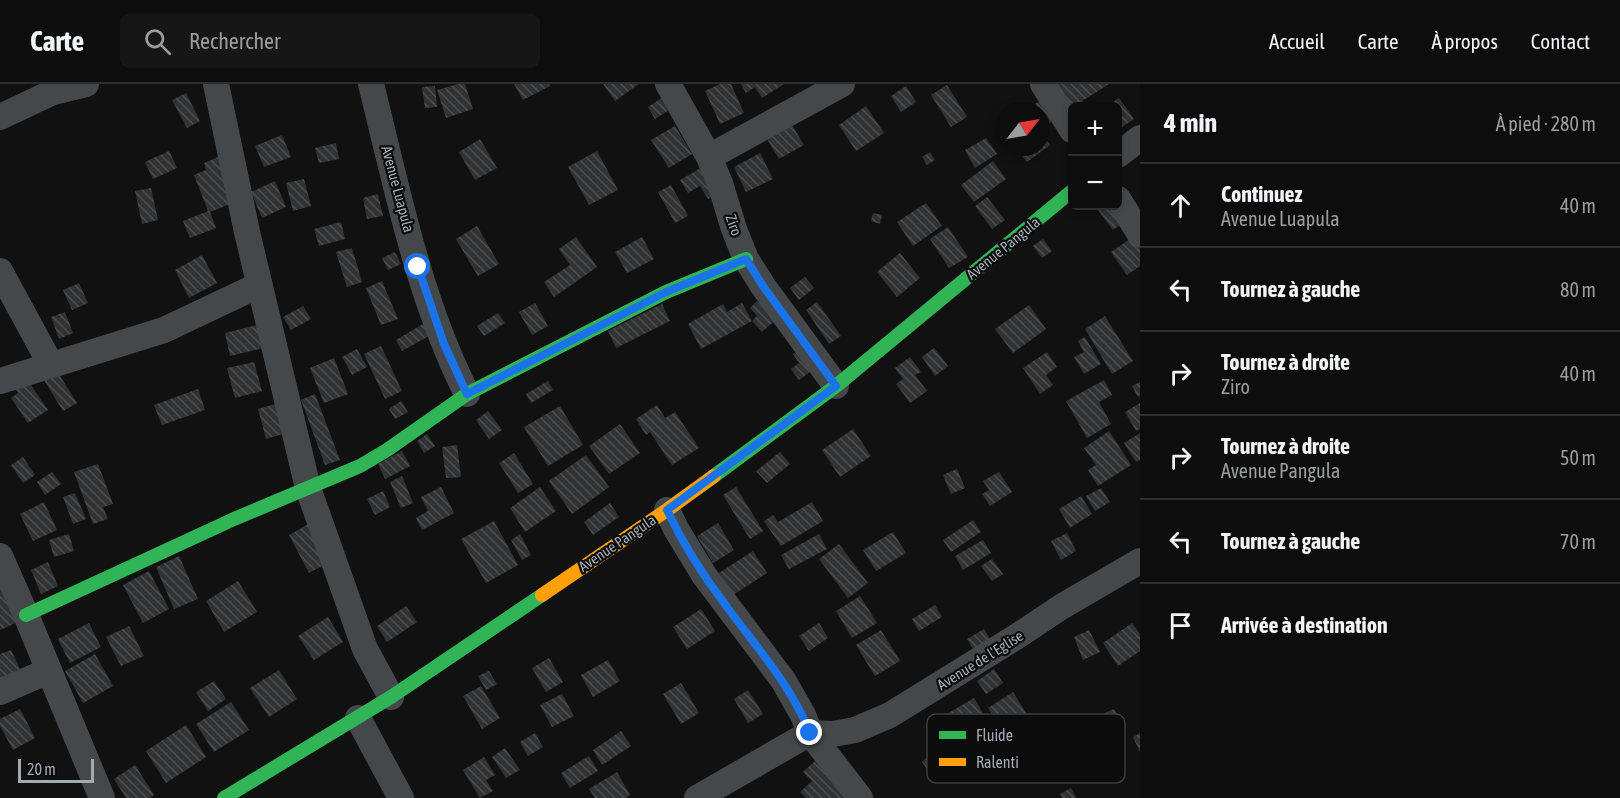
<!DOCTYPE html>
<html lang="fr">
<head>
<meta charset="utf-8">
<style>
	:root { --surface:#0d0d0d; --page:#161616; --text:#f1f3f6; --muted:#9a9c9d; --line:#2d2d2e }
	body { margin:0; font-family:"Asap Condensed",sans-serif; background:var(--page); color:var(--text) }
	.controls { position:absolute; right:18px; top:18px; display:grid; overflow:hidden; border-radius:9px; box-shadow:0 3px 9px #0003 }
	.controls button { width:54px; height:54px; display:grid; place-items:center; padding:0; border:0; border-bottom:2px solid var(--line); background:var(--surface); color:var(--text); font:30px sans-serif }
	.compass { position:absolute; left:996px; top:18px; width:54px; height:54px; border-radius:50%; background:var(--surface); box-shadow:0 3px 9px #0003; rotate:59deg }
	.scale { position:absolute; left:18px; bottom:15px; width:76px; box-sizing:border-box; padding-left:6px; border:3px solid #a2aab3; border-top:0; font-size:16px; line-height:21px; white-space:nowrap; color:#a2aab3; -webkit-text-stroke:4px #0c0c0d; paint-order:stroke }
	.stop { position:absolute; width:18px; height:18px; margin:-14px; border:4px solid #1a73e8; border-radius:50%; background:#fff }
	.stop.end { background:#1a73e8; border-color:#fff; box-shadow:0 2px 6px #0008 }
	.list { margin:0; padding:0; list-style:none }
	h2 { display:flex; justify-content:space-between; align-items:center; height:78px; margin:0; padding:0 24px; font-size:26px }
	h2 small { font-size:20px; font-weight:400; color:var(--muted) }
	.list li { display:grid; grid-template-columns:39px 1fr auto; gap:18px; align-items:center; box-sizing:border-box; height:84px; padding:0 24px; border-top:2px solid var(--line) }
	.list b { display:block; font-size:22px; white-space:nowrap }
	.list p { margin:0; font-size:20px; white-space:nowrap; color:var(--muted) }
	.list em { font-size:20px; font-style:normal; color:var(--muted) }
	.icon { flex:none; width:33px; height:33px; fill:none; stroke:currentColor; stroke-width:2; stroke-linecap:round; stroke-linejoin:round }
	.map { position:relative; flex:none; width:1140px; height:714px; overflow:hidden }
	header { display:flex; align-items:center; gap:36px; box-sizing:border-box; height:84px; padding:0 30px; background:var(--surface); border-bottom:2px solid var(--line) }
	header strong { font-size:28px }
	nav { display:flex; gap:33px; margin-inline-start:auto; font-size:21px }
	.search { width:420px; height:54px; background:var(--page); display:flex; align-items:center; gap:15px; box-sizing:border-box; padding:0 21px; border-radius:9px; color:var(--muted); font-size:22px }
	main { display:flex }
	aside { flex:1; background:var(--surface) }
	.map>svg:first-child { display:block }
	.building { fill:url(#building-back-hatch) }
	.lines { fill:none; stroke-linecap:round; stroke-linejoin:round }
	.street { stroke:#45484a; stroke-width:26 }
	.fast { stroke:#30b455; stroke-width:14 }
	.slow { stroke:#ff9f0a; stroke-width:14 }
	.route { stroke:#1a73e8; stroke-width:8 }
	.labels { text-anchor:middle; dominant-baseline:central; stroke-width:4.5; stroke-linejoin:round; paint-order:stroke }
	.street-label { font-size:15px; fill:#a2aab3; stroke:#0c0c0d }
	.key { fill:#0c0c0d; stroke:#393b3f; stroke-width:1.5 }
	.key-label { font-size:16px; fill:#a2aab3 }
</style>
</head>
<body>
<header>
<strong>Carte</strong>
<div class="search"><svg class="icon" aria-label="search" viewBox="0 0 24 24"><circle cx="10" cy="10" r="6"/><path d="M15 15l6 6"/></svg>Rechercher</div>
<nav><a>Accueil</a><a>Carte</a><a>À propos</a><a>Contact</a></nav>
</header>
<main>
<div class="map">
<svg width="1140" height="714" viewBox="0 0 1140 714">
	<defs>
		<pattern id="building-back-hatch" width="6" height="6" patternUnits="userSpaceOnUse" patternTransform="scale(1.5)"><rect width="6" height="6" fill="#313233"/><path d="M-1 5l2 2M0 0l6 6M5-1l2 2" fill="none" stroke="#4c4d4e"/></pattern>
	</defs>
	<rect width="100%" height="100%" fill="#111"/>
	<!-- building -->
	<path class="building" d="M458,0h7l8,25 -27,9 -9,-28z
		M514,0h35l1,2 -27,14z
		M603,0h36l-24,17z
		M720,0h11l13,29 -24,11 -15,-33z
		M741,0h43l-22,14 -7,-11 -9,6z
		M1053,0h56l-27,17 3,5h-13v9z
		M947,1l20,32 -16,10 -20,-32z
		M435,2l2,21 -12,1 -3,-21z
		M906,2l10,16 -15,10 -10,-16z
		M186,9l14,28 -13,7 -15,-28z
		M666,11l8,12 -19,12 -7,-12z
		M1046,14l13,20 -11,6 -13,-20z
		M1119,14l15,21 -16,11v-24h-11z
		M866,22l18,27 -28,18 -17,-26z
		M792,41l12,20 -25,14 -12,-20z
		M675,42l17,28 -23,14 -18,-28z
		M1041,49l9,12 -23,17 -11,-15h25z
		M282,51l9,22 -27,10 -9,-21z
		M986,54l11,16 -22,14 -10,-18z
		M480,55l17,29 -22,12 -16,-28z
		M336,59l3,16 -20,4 -4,-15z
		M169,67l8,17 -24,11 -8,-17z
		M597,67l21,39 -29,15 -21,-38z
		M930,68l5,8 -8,5 -5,-8z
		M760,69l13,26 -27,13 -12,-25z
		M218,73l17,45 -25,10 6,16 -26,10 -7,-17 25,-10 -14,-36 12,-5 -2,-7z
		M993,77l13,18 -32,23 -13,-17z
		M704,82l16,26 -12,7 -8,-13 -12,7 -8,-13z
		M304,95l7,27 -18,5 -7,-28z
		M275,97l11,26 -24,11 -11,-26z
		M671,101l17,31 -13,7 -17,-31z
		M151,104l7,32 -16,4 -7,-33z
		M378,110l5,22 -16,3 -4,-21z
		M987,113l18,23 -13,9 -17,-23z
		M926,119l16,23 -29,20 -16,-24z
		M1095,122h24l9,13 -15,11z
		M873,129l9,2 -2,9 -9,-3z
		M341,138l4,17 -26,7 -5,-17z
		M477,142l22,38 -21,12 -22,-37z
		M948,143l20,30 -19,11 -19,-29z
		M1136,151l4,5v26l-13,9 -16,-23z
		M576,153l21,30 -43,30 -10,-15 26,-17 -11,-16z
		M642,153l12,22 -27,14 -12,-21z
		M1043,155l9,12 -10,7 -9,-12z
		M352,164l10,34 -15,5 -11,-35z
		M395,168l6,12 -13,6 -6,-12z
		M900,169l20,25 -23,19 -20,-25z
		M202,171l15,28 -28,15 -14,-28z
		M805,193l9,11 -15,12 -9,-12z
		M382,197l16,38 -17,6 -15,-37z
		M79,199l9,20 -16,7 -9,-20z
		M757,217l8,8 16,6 -19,17 -10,-11 5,-5 -7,-8z
		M817,218l24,34 -12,8 -23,-34z
		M535,219l13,23 -16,9 -13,-23z
		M742,219l10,18 -51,28 -13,-25 35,-20 4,8z
		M662,220l8,17 -54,27 -8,-17z
		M1029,221l17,24 -33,24 -18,-24z
		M303,222l8,13 -20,11 -8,-13z
		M65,228l8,21 -14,6 -8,-22z
		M498,229l7,10 -21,13 -7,-10z
		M1105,232l28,45 -21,13 -27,-45z
		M428,237l6,12 -32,18 -6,-11z
		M257,241l6,23 -33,8 -5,-23z
		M1085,253l16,27 -17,10 -10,-17 10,-5 -6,-11z
		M381,262l21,45 -17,8 -21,-45z
		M803,263l14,20 -18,13 -8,-11 8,-6 -6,-9z
		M934,264l14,18 -13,10 -13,-19z
		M357,265l10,18 -15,8 -10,-18z
		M1047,268l10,15 -11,8 7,10 -13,9 -17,-26z
		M910,273l11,15 -6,3 12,16 -17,12 -14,-19 7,-5 -8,-11z
		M334,274l14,36 -24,9 -14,-35z
		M254,278l8,29 -27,7 -8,-30z
		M57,287l20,32 -14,8 -19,-31z
		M26,294l22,32 -20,13 -17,-25 7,-5 -5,-7z
		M1104,296l8,15 -13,7 12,22 -24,14 -21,-37z
		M548,297l5,9 -22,13 -5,-9z
		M1140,298v13l-2,2 -6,-11z
		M198,305l7,21 -43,15 -8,-20z
		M315,310l25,66 -15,5 -24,-65z
		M401,317l7,11 -13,7 -6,-10z
		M282,318l8,30 -24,7 -8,-30z
		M1140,319v26l-4,2 -11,-19z
		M657,321l8,13 10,-6 24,36 -27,17 -22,-33 -4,3 -10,-16z
		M560,322l23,39 -35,21 -24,-39z
		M488,327l14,19 -13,9 -13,-19z
		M620,340l20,29 -31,21 -20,-28z
		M853,345l18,27 -31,21 -18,-27z
		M1109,347l22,34 -33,21 -10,-16 8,-5 -12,-17z
		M1140,349v27l-4,2 -12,-19z
		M427,350l8,12 -11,7 -7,-12z
		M457,361l4,32 -15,1 -4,-31z
		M402,367l8,15 -25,13 -7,-15z
		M780,368l10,12 -23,19 -11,-12z
		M514,369l19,31 -15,9 -19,-30z
		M586,371l23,32 -37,27 -23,-33z
		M23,373l12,18 -12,8 -12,-18z
		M98,380l15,40 -10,3 5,12 -15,5 -19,-52z
		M957,385l8,19 -14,6 -8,-19z
		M52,388l9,12 -16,11 -8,-13z
		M999,388l13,20 -22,14 -8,-12 7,-4 -6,-9z
		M402,392l11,27 -12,5 -11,-26z
		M441,403l13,26 -32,17 -6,-12 12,-7 -7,-14z
		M540,403l16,24 -31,21 -15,-24z
		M736,403l27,44 -13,8 -27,-44z
		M1101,404l9,14 -15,9 -9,-15z
		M383,407l7,16 -15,8 -8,-16z
		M75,409l11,26 -13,5 -10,-27z
		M1081,412l11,18 -22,14 -11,-19z
		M44,418l13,28 -24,11 -13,-27z
		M812,418l11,19 -42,25 -17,-25 9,-6 5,7z
		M610,419l9,14 -26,18 -9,-13z
		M973,436l8,12 -30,20 -8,-12z
		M494,437l24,44 -32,18 -25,-44z
		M312,438l21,38 -24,13 -20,-38z
		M718,439l16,27 -21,13 -16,-27z
		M893,448l13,21 -30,18 -13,-21z
		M1067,449l9,18 -15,9 -10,-19z
		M69,450l5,17 -20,6 -5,-17z
		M520,450l11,21 -9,5 -11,-20z
		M819,450l8,15 -38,20 -8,-14z
		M983,456l8,13 -28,17 -8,-14z
		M839,460l29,39 -20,15 -29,-39z
		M753,467l14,22 -34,22 -14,-22z
		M179,472l19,43 -24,10 -18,-42z
		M992,475l11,15 -11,7 -11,-15z
		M48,478l10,24 -17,8 -10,-24z
		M149,487l20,38 -26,14 -20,-38z
		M238,497l19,31 -33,20 -18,-31z
		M0,499l18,39 -18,8z
		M860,512l17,27 -25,15 -16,-27z
		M935,521l7,12 -23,14 -7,-12z
		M406,522l11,16 -30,20 -10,-16z
		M701,525l14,22 -28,18 -14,-22z
		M328,533l15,25 -29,18 -16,-24z
		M89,539l12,24 -31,16 -12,-24z
		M819,539l9,15 -19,13 -10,-15z
		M1132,539l8,11v17l-22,15 -15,-23z
		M129,542l15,30 -23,10 -15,-29z
		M984,545l9,15 -17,10 -9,-15z
		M881,546l19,31 -25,15 -19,-31z
		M1089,546l11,22 -17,8 -9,-23z
		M11,566l9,19 -20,9v-24z
		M95,570l18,32 -30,17 -18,-32z
		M549,574l14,24 -17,10 -14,-24z
		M608,576l12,21 -27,16 -12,-22z
		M994,585l9,14 -17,11 -9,-13z
		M279,586l18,29 -28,18 -19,-29z
		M489,587l8,13 -11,6 -8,-14z
		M214,597l12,18 -18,12 -12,-19z
		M681,599l18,30 -18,11 -18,-30z
		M481,602l19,32 -18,11 -19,-33z
		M748,606l15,24 -15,9 -14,-24z
		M1013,608l21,34 -25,15 -21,-33z
		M562,610l12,22 -22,11 -12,-22z
		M974,614l23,39 -30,17 -22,-39z
		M231,618l18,28 -35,22 -18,-28z
		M20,625l15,29 -22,12 -13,-24v-7z
		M1114,625l9,16 -51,25 -10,-18z
		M186,641l20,32 -40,26 -20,-32z
		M621,647l10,15 -29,19 -9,-15z
		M535,649l8,14 -15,9 -8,-14z
		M1140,649v19l-7,-15z
		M505,664l15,22 -14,8 -14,-21z
		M932,669l8,10 -11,9 -7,-10z
		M589,672l9,15 -28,17 -9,-15z
		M484,673l11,18 -9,5 7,11 -13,7 -17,-28z
		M815,677l33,37h-42l-6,-6 12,-11 -9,-9z
		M135,681l19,30 -4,3h-24l-12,-19z
		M617,688l13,23 -4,3h-31l-6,-9z
		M1071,704l5,10h-14l-2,-4z"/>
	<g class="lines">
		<!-- street -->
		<path class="street" d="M216,0l31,148 61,256 57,161 26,48
			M371,0c26,104 47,213 96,310
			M668,0l41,73 11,26 14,46 12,30 17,27 73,100
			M1043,0l29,46
			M0,33l53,-25 33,-8
			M1118,71l22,-17
			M709,73l133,-73
			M1118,115l22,35
			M0,187l51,94
			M0,297l164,-51 95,-45
			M667,426l9,19 28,46 79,105 20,35 7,18 50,65
			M0,472l26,59 76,183
			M0,608l48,-21
			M358,634l43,80
			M697,714l113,-65 23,1 22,-4 35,-15 126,-78 45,-30 79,-46"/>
		<!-- fast -->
		<path class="fast" d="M714,392l122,-90 236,-195
			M26,531l208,-96 126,-53 27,-16 80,-56 199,-102 80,-33
			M224,714l167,-101 151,-102"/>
		<!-- slow -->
		<path class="slow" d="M542,511l125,-85 47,-34"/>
	</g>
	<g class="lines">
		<!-- route -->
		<path class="route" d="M418,183l26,77 23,50 199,-102 80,-33 17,27 73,100 -169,124c16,34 37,67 60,97 30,41 64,78 83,126"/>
	</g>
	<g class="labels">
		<!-- street labels -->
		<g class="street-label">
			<text transform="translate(398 105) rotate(75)">Avenue Luapula</text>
			<text transform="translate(734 141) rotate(71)">Ziro</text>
			<text transform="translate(1003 164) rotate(-39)">Avenue Pangula</text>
			<text transform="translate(617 459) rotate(-34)">Avenue Pangula</text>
			<text transform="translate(980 576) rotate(-32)">Avenue de l'Eglise</text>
		</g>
	</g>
	<!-- legend -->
	<rect x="927" y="630" width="198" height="69" rx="9" class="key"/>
	<rect x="939" y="647" width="27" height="8" fill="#30b455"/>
	<rect x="939" y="674" width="27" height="8" fill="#ff9f0a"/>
	<g class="key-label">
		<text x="976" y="657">Fluide</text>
		<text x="976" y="684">Ralenti</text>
	</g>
</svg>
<div class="controls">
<button>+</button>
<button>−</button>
</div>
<svg class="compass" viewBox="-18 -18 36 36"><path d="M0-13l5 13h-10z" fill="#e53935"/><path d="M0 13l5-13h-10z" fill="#9a9c9d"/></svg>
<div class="scale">20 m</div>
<div class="stop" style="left:418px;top:183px"></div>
<div class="stop end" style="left:810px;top:649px"></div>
</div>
<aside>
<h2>4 min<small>À pied · 280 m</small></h2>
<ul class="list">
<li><svg class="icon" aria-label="ahead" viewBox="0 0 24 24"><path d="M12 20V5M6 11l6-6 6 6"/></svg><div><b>Continuez</b><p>Avenue Luapula</p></div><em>40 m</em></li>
<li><svg class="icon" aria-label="left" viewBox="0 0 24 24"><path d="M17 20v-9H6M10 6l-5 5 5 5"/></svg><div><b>Tournez à gauche</b></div><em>80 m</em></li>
<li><svg class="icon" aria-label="right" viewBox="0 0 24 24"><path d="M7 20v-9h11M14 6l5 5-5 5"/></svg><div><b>Tournez à droite</b><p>Ziro</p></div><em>40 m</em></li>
<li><svg class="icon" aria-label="right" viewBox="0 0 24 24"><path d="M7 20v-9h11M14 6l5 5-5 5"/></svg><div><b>Tournez à droite</b><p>Avenue Pangula</p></div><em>50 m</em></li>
<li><svg class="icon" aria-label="left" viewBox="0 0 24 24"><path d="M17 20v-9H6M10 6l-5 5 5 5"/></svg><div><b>Tournez à gauche</b></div><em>70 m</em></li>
<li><svg class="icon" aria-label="arrive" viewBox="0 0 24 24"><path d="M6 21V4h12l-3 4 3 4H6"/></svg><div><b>Arrivée à destination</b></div></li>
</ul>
</aside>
</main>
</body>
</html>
